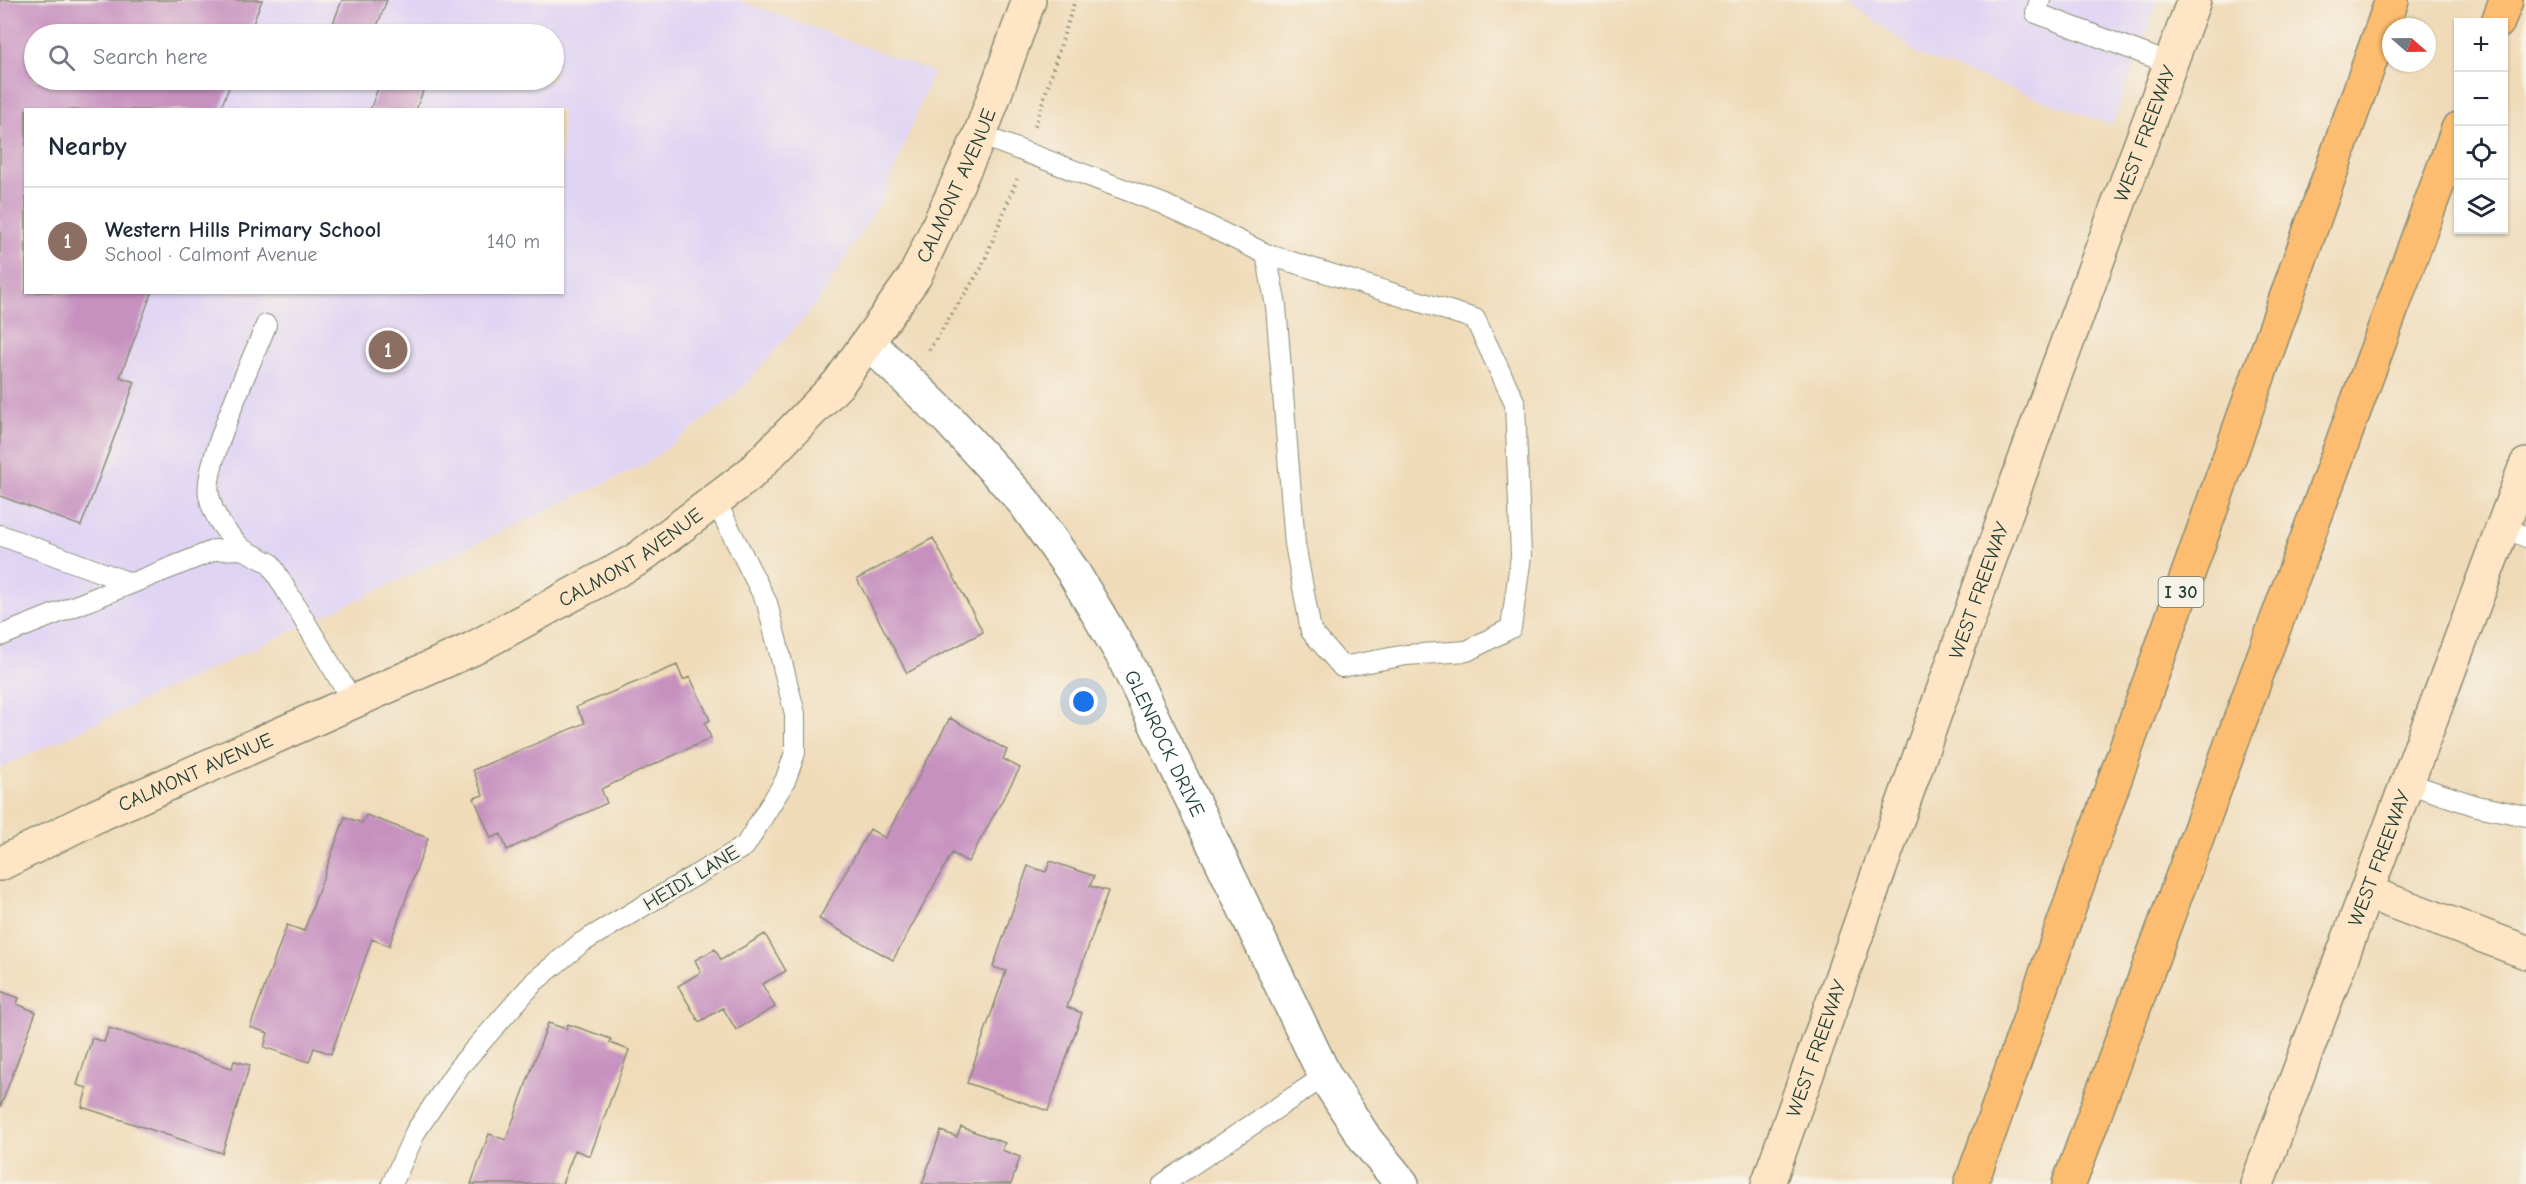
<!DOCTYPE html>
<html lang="en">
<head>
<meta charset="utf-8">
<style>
	:root { --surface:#fff; --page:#f6f6f7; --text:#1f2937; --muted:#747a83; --line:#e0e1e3; --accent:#b5179e }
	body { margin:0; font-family:"Comic Neue",sans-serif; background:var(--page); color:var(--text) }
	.controls { position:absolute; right:18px; top:18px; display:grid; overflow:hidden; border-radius:0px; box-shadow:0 2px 4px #0004 }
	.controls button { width:54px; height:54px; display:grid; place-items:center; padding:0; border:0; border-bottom:2px solid var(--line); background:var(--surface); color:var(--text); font:30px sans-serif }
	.compass { position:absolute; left:2382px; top:18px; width:54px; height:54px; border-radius:50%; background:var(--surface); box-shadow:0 2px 4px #0004; rotate:110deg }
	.you { position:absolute; left:1084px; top:702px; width:21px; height:21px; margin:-15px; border:4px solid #fff; border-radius:50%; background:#1a73e8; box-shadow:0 0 0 9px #1a73e833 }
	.badge { display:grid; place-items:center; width:39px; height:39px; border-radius:50%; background:var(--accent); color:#fff; font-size:20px; font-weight:700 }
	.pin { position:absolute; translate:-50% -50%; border:3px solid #fff; box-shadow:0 2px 6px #0006 }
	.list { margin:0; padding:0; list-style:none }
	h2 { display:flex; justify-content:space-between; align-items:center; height:78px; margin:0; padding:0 24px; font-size:26px }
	h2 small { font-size:20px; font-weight:400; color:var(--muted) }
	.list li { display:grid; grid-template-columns:39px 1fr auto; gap:18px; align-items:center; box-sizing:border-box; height:108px; padding:0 24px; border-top:2px solid var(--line) }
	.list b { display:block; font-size:22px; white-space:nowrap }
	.list p { margin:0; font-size:20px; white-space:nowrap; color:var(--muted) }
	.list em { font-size:20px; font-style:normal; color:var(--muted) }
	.icon { flex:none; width:33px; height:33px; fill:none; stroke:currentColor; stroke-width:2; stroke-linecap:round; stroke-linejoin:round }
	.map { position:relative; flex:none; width:2526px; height:1184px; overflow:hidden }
	.search { position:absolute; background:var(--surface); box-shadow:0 2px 4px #0004; left:24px; top:24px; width:540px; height:66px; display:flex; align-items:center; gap:15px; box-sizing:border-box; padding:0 21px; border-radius:33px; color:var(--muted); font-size:22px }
	.panel { position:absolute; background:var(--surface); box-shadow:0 2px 4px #0004; left:24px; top:108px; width:540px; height:186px; border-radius:0px }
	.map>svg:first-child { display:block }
	.built { fill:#e0d4f4; fill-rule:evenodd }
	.building { fill:#c690bf }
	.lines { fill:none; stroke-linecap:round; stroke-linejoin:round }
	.lane-casing { stroke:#888c76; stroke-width:22 }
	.street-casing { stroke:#888c76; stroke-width:36 }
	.secondary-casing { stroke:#888c76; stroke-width:36 }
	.highway-casing { stroke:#888c76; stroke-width:36 }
	.path { stroke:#888c76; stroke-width:4; stroke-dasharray:1.5 4.5; stroke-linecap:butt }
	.lane { stroke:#fff; stroke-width:20 }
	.street { stroke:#fff; stroke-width:33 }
	.secondary { stroke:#fee5c5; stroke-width:33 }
	.highway { stroke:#fcbd6f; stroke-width:33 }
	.labels { text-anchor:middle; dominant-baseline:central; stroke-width:6; stroke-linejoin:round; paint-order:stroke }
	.shield { fill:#f7f3e8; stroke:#60746a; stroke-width:1.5 }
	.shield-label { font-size:18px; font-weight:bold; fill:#1f3d34 }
	.street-label { font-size:20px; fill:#1f3d34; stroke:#f7f3e8 }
</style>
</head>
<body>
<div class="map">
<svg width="2526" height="1184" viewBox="0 0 2526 1184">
	<rect width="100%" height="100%" fill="#f7f3e8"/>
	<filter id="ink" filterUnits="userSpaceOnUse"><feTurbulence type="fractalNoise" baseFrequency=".0167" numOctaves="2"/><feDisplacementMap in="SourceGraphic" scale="12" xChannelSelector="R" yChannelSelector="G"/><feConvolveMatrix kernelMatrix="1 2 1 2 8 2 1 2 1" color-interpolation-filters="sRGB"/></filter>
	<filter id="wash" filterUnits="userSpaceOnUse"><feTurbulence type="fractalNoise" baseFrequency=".008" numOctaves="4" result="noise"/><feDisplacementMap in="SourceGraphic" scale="24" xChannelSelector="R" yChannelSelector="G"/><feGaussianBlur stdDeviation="1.35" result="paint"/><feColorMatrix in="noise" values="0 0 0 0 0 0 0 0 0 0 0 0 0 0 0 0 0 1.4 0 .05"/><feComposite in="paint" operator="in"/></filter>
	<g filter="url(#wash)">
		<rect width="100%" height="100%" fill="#f0dbb9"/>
		<!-- built -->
		<path class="built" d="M0,0h738l195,72 -49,124 -67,107 -82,93 -89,68 -646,304zM34,34h520v46h-520zM26,110h536v182h-536z
			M1848,0h310l-46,125 -193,-70z"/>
		<g id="blocks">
			<!-- building -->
			<path class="building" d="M0,0h262l-13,34h-215v46h198l-12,30h-194v182h126l-32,85 15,5 -54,144 -81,-30z
				M342,0h45l-13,34h-45z
				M333,80h24l-4,8z
				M381,80h46l-11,30h-46z
				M933,538l50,94 -76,41 -50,-94z
				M677,665l6,15 7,-3 20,43 -5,3 6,15 -110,51 6,14 -100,47 -6,-16 -10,4 -17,-40 9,-3 -10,-25 112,-47 -9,-16z
				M950,718l57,32 -4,9 17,9 -52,94 -16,-9 -59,107 -74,-41 51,-90 15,9z
				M366,815l62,23 -39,108 -17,-7 -41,115 -17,-6 -5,14 -45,-15 4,-14 -18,-6 37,-102 17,6 41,-114 17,6z
				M1050,861l44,15 -4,10 18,5 -41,116 15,6 -34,98 -81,-28 39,-112 -13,-4 35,-101 18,6z
				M765,934l21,37 -24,13 13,23 -39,23 -13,-22 -24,14 -21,-36 23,-14 -6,-12 20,-11 6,11z
				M0,991l19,7 -2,6 19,8 -36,96z
				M548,1023l18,6 2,-5 43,15 -1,4 19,7 -39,106 -15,-6 -13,34h-91l18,-50 17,6z
				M109,1028l123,40 2,-7 16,4 -28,88 -140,-46 5,-19 -10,-3 15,-47 12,4z
				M961,1127l44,16 -3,7 18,7 -9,27h-89l19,-53 16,6z"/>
		</g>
	</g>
	<g filter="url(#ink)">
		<use href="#blocks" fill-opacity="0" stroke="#888c76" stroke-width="1.5"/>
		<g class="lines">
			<!-- lane casing -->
			<g class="lane-casing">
				<path id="lane" d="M2040,0l-4,13 135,51
					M980,135l183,69 103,50 10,52 19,238 16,87 31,36 64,-12 61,-4 44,-23 10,-72 -6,-153 -40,-84 -209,-65
					M2503,527l23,10
					M0,535l130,48
					M242,549c-15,-16 -29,-31 -33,-54 -6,-31 44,-136 57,-170
					M0,636l215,-86 27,-1 28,14 83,139
					M2407,783l70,23 49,10
					M392,1184l24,-53 43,-64 76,-86 46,-38 164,-97 40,-65 10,-28v-39l-28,-111 -52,-103
					M1163,1184l162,-108"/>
			</g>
			<!-- street casing -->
			<g class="street-casing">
				<g id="street">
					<path id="s1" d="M869,343l80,77 75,82 48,68 51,86 202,420 41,64 36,44"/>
				</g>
			</g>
			<!-- secondary casing -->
			<g class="secondary-casing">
				<g id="secondary">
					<path id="s2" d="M0,864l96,-48 376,-167 164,-89 113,-85 89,-91 77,-108 65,-141 49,-135"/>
					<path d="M2366,892l160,60"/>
					<path id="s3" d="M1768,1184l286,-806 140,-378"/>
					<path id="s4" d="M2257,1184l269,-719"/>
				</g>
			</g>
			<!-- highway casing -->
			<g class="highway-casing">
				<path id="highway" d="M2498,22l8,-22
					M1971,1184l421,-1184
					M2069,1184l389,-1055"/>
			</g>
			<!-- path -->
			<path class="path" d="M1035,126l40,-126
				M929,350l53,-83 35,-88"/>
			<!-- lane -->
			<use href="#lane" class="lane"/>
			<!-- street -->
			<use href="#street" class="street"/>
			<!-- secondary -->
			<use href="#secondary" class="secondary"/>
			<!-- highway -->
			<use href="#highway" class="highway"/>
		</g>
	</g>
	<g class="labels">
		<!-- shield labels -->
		<rect class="shield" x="2158.5" y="577" width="45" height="30" rx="4.5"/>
		<g class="shield-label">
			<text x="2181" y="592">I 30</text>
		</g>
		<!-- street labels -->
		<g class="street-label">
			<text stroke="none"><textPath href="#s3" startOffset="1116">WEST FREEWAY</textPath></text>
			<text stroke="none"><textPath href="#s2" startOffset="1206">CALMONT AVENUE</textPath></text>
			<text stroke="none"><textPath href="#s2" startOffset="702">CALMONT AVENUE</textPath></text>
			<text stroke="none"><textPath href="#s3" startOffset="630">WEST FREEWAY</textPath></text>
			<text stroke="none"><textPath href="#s1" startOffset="502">GLENROCK DRIVE</textPath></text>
			<text stroke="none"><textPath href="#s2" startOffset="216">CALMONT AVENUE</textPath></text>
			<text stroke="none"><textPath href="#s4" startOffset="348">WEST FREEWAY</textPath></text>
			<text transform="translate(691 878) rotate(-31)">HEIDI LANE</text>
			<text stroke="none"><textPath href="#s3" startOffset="144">WEST FREEWAY</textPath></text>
		</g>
	</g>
</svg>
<div class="controls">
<button>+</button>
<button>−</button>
<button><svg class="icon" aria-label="locate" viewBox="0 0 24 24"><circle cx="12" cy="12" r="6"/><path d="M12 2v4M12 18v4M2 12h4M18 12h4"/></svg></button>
<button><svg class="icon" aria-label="layers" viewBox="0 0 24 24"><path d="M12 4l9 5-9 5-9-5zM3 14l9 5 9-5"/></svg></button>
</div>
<svg class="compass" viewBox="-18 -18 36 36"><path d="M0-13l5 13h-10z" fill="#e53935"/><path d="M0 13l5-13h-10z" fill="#747a83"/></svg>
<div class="you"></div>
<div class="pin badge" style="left:388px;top:350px;background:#8d6e63">1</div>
<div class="search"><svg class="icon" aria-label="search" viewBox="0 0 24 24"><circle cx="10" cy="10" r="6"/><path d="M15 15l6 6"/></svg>Search here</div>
<section class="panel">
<h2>Nearby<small></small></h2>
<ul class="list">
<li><span class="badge" style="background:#8d6e63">1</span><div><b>Western Hills Primary School</b><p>School · Calmont Avenue</p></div><em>140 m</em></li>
</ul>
</section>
</div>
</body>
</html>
